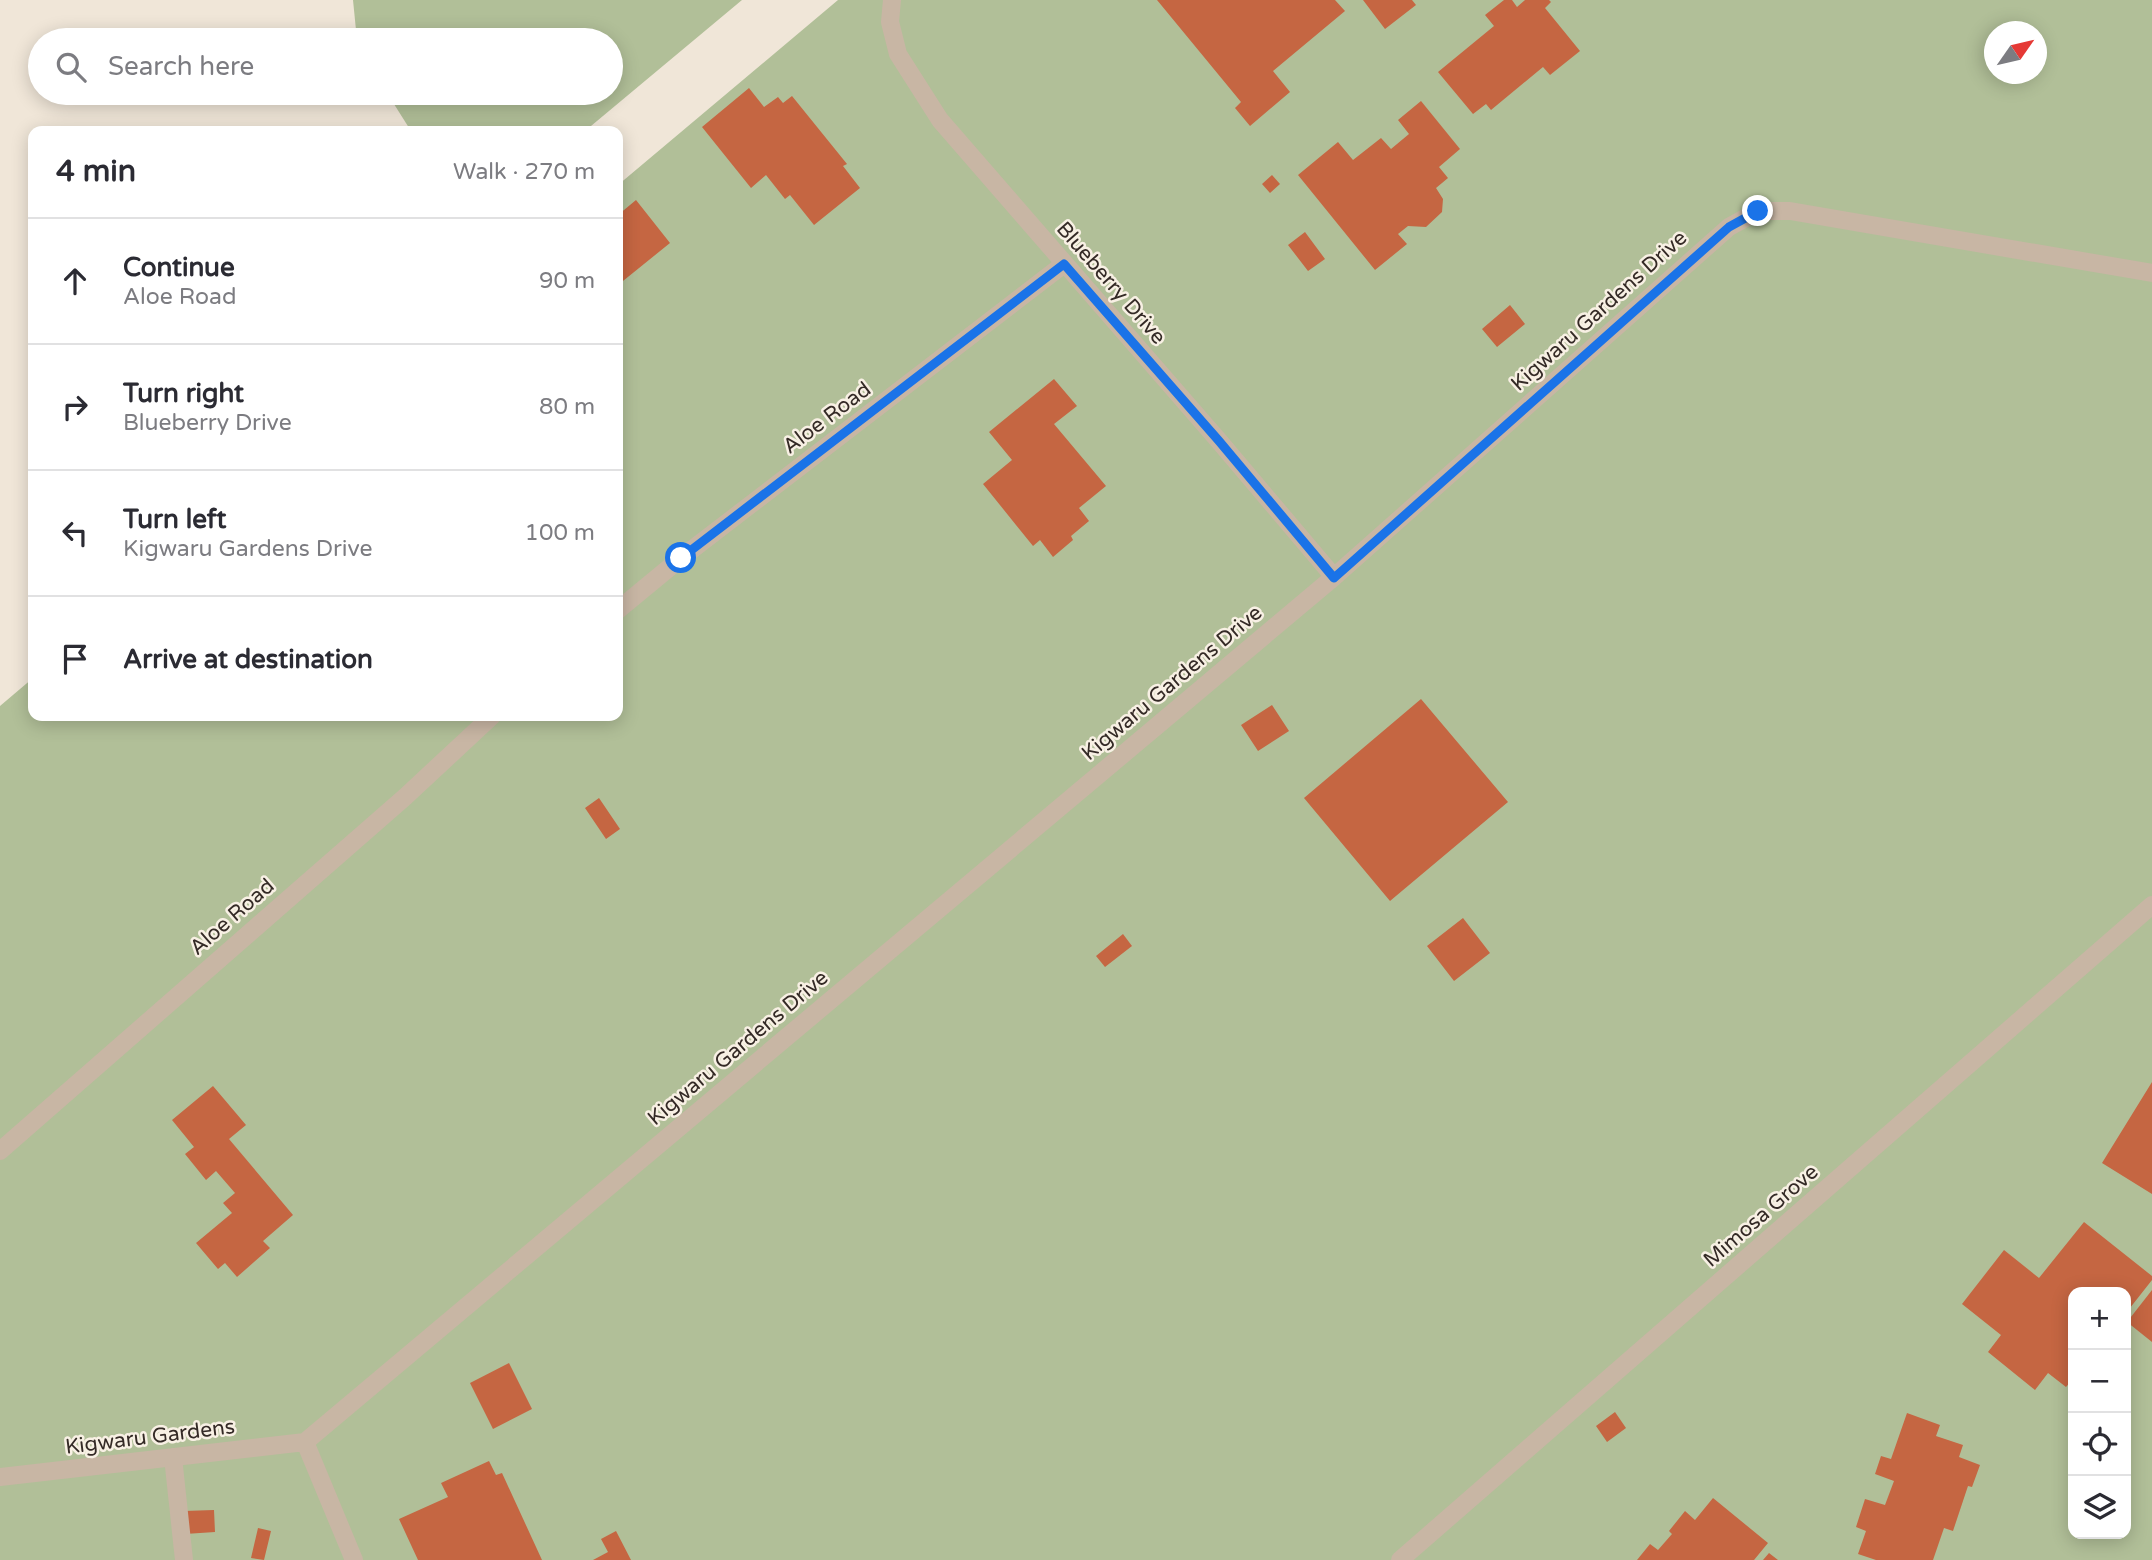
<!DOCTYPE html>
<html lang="en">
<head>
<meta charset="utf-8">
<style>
	:root { --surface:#fff; --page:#f2f2f3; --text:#2b2b33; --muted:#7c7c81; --line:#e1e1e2 }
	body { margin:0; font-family:"Varela Round",sans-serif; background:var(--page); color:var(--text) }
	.controls { position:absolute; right:21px; bottom:21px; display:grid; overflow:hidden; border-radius:14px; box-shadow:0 4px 18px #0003 }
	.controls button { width:63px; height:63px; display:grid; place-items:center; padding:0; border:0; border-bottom:2px solid var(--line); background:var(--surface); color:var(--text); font:35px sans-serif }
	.compass { position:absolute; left:1984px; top:21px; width:63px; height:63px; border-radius:50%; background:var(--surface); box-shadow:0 4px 18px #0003; rotate:56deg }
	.stop { position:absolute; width:21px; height:21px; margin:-16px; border:5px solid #1a73e8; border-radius:50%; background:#fff }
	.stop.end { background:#1a73e8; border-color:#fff; box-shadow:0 2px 7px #0008 }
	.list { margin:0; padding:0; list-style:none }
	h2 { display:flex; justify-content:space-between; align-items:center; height:91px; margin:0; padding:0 28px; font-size:30px }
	h2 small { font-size:23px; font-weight:400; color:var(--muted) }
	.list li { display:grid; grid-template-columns:46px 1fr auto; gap:21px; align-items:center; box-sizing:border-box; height:126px; padding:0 28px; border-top:2px solid var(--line) }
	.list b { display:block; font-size:26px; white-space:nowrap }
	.list p { margin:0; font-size:23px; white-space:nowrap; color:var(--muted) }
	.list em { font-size:23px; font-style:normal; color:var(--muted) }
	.icon { flex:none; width:38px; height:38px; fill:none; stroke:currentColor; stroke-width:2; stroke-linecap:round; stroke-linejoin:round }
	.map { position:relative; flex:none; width:2152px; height:1560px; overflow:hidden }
	.search { position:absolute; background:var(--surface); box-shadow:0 4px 18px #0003; left:28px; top:28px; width:595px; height:77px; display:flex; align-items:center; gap:18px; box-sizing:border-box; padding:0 24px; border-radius:38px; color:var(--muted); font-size:26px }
	.panel { position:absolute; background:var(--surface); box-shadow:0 4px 18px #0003; left:28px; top:126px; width:595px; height:595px; border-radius:14px }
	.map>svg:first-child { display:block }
	.green { fill:#b1bf98; fill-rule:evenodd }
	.building { fill:#c56642 }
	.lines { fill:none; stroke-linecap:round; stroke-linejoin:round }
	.street { stroke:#c8b6a4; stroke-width:18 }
	.route { stroke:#1a73e8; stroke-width:9 }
	.labels { text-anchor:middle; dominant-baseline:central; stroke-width:5; stroke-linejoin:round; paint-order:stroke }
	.street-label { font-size:21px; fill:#342a26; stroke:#f8f0e4 }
</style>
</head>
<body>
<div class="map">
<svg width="2152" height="1560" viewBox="0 0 2152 1560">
	<rect width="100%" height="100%" fill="#f0e6d8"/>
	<!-- green -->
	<path class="green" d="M353,0h389l-157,131h-174l-24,-38h224v-53h-254z
		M838,0h1314v1560h-2152v-854l33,-28v38h585v-531zM1994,32h42v42h-42zM2073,1292h53v242h-53z"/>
	<!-- building -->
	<path class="building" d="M1157,0h178l10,11 -72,60 17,21 -40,34 -15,-18 6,-6z
		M1363,0h49l4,5 -31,24z
		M1504,0h8l5,7 8,-7h24l2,2 -6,6 35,43 -30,24 -7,-8 -52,43 -5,-6 -13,10 -35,-42 56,-46 -9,-11z
		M749,88l15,19 14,-10 5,6 9,-7 55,68 -4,2 17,22 -46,37 -24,-30 -5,4 -19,-24 -15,13 -49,-61z
		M1421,101l39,48 -21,18 9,11 -12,10 7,11 -1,13 -16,15 -18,-1 -10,8 9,10 -32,26 -77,-95 40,-33 15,18 28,-22 10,11 18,-15 -11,-14z
		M1272,175l8,9 -10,9 -8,-9z
		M636,200l34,43 -52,42v-70z
		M1305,232l20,27 -17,12 -20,-26z
		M1510,305l15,19 -28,23 -15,-18z
		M1054,379l23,27 -23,18 52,62 -27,22 10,13 -18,15 2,4 -20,17 -13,-17 -7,6 -50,-62 29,-24 -23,-28z
		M1421,699l87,103 -118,99 -86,-103z
		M1272,705l17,26 -31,20 -17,-26z
		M599,798l21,31 -14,10 -21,-31z
		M1463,918l27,35 -36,28 -27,-35z
		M1123,934l9,12 -27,21 -9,-11z
		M2152,1082v112l-50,-31z
		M213,1086l33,39 -17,14 64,76 -30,26 7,7 -33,29 -12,-14 -7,6 -22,-26 36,-30 -9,-10 12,-10 -19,-22 -10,9 -21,-26 9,-7 -22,-27z
		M2084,1222l68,54v4l-26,33v-21h-53v87l-7,8 -18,-14 -13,17 -47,-38 13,-17 -39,-31 42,-54 35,28z
		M2152,1290v52l-25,-20z
		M509,1363l23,46 -39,20 -23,-46z
		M1615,1412l11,16 -19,14 -11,-16z
		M1907,1413l33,12 -4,11 27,9 -4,12 21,8 -8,22 -4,-1 -15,45 -9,-3 -11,32h-57l-18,-6 8,-23 -10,-4 9,-28 20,6 9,-24 -19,-7 6,-18 10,3z
		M489,1461l7,14 6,-2 40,87h-124l-19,-41 49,-22 -7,-14z
		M1713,1498l55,45 -14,17h-117l13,-16 8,6 14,-16 -3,-3 16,-20 10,9z
		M214,1510l1,22 -30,2 -1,-23z
		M258,1528l13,3 -7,29 -13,-2z
		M616,1531l15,29h-38l15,-8 -7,-13z
		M1769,1553l9,7h-15z"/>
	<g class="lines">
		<!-- street -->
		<path class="street" d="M892,0l-2,22 8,32 42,66 279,321 115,136
			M618,610l63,-52 383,-294
			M0,1151l405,-354 87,-81
			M305,1442l1029,-865 395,-350 29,-16h32l362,62
			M305,1442l49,118
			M173,1457l11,103
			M0,1477l305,-35
			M1400,1560l752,-655"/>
	</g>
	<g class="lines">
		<!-- route -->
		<path class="route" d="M681,558l383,-294 155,177 115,137 395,-351 29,-16"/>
	</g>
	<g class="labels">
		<!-- street labels -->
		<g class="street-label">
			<text transform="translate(1111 283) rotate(49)">Blueberry Drive</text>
			<text transform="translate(1599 311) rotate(-42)">Kigwaru Gardens Drive</text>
			<text transform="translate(827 418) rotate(-37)">Aloe Road</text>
			<text transform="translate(1172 683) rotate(-40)">Kigwaru Gardens Drive</text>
			<text transform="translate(232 917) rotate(-41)">Aloe Road</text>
			<text transform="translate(738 1048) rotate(-40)">Kigwaru Gardens Drive</text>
			<text transform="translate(1761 1216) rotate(-41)">Mimosa Grove</text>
			<text transform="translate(150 1437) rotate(-7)">Kigwaru Gardens</text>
		</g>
	</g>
</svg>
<div class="controls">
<button>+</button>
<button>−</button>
<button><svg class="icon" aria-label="locate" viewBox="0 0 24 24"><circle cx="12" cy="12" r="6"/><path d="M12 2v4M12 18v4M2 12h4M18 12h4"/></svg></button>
<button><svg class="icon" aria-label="layers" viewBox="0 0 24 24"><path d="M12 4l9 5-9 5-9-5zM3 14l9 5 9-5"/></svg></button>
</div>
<svg class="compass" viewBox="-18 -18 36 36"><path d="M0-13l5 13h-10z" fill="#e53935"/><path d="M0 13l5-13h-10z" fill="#7c7c81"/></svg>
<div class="stop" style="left:681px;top:558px"></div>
<div class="stop end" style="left:1758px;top:211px"></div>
<div class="search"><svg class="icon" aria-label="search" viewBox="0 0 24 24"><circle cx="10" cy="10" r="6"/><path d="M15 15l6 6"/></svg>Search here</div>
<section class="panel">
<h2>4 min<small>Walk · 270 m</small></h2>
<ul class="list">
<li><svg class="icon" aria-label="ahead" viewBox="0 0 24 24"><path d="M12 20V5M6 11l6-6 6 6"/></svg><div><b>Continue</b><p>Aloe Road</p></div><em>90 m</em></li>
<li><svg class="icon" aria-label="right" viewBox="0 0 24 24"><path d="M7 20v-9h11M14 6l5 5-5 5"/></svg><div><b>Turn right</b><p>Blueberry Drive</p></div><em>80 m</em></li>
<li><svg class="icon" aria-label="left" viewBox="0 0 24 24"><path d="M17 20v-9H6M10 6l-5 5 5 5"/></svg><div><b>Turn left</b><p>Kigwaru Gardens Drive</p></div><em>100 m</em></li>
<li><svg class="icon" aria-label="arrive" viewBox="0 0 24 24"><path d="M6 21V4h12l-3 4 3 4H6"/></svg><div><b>Arrive at destination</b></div></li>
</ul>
</section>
</div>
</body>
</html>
